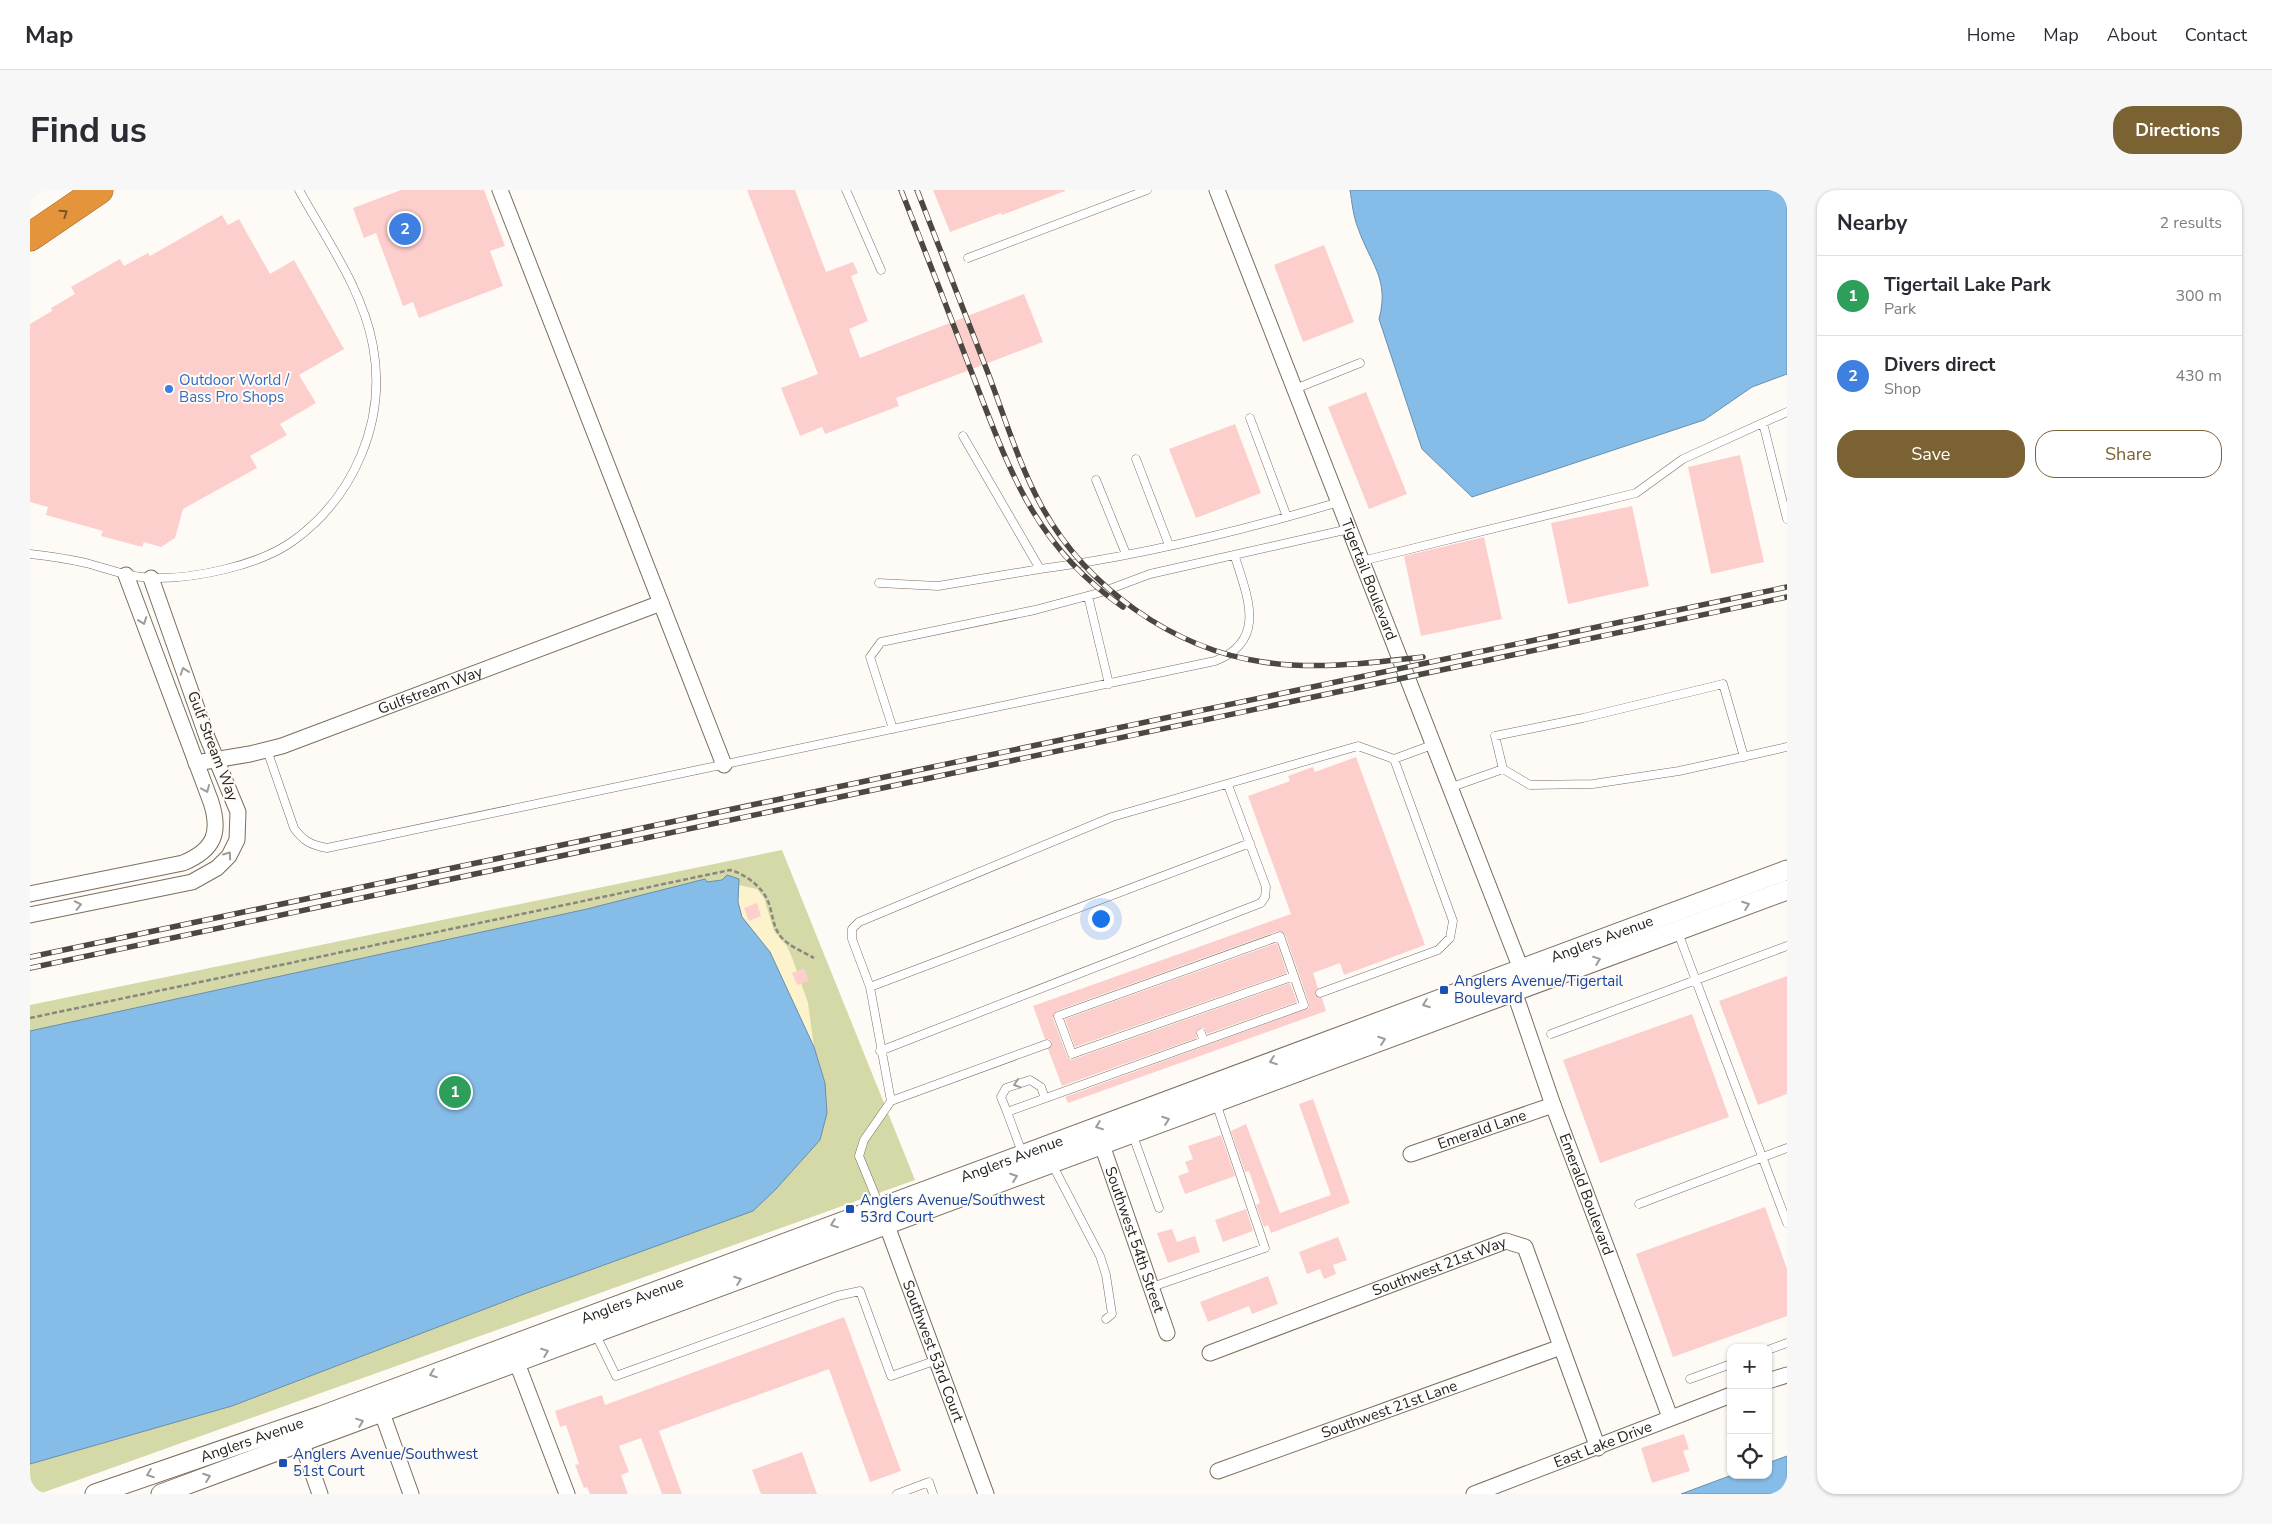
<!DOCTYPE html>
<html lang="en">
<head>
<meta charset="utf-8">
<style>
	:root { --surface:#fff; --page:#f7f7f7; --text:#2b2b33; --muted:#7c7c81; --line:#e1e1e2; --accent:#7b6233 }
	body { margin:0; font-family:"Nunito Sans",sans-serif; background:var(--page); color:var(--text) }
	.controls { position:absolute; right:15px; bottom:15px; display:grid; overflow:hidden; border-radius:10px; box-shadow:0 1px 4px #0004 }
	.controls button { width:45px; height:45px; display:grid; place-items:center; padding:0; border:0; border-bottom:1px solid var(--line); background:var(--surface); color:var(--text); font:25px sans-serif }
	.you { position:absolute; left:1070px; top:728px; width:18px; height:18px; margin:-12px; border:4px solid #fff; border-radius:50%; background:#1a73e8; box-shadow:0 0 0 8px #1a73e833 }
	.badge { display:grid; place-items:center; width:32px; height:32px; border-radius:50%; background:var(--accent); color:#fff; font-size:16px; font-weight:700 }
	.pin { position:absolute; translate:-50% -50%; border:2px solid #fff; box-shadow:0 1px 5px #0006 }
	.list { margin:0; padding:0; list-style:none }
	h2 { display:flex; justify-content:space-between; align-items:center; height:65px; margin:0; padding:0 20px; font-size:21px }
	h2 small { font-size:16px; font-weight:400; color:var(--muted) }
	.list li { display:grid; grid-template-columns:32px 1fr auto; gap:15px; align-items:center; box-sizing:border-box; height:80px; padding:0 20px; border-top:1px solid var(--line) }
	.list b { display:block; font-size:19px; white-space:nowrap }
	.list p { margin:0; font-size:16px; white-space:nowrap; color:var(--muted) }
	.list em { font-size:16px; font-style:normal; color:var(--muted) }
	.actions { display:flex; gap:10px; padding:15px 20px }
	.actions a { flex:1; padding:11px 0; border:1px solid var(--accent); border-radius:20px; text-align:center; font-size:18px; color:var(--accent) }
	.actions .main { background:var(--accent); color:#fff }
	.icon { flex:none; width:28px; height:28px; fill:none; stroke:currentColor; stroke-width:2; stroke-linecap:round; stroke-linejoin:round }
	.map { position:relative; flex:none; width:1757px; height:1304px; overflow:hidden; border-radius:20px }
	header { display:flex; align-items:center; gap:30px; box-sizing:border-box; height:70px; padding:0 25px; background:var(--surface); border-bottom:1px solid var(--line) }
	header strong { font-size:24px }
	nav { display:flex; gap:28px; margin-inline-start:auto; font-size:18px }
	.intro { display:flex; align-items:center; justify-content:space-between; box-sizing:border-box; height:120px; padding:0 30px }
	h1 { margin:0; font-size:35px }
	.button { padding:12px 22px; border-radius:20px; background:var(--accent); color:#fff; font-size:18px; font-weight:700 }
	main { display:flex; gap:30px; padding:0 30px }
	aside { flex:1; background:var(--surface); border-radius:20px; box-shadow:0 1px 4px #0004 }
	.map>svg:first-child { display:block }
	.green { fill:#d5d8a7 }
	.sand { fill:#fcf2cc }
	.water { fill:#86bde8; stroke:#6a8eaa }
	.building { fill:#fccfcd }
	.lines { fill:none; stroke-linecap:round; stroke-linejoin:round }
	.service-casing { stroke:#7a6e5d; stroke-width:9 }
	.minor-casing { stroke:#7a6e5d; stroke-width:17 }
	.tertiary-casing { stroke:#7a6e5d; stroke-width:21 }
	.motorway-casing { stroke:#a26c2f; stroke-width:29 }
	.path { stroke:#8a8680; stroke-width:2.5; stroke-dasharray:5 2.5; stroke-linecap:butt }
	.service { stroke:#fff; stroke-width:8 }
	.minor { stroke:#fff; stroke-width:15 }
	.tertiary { stroke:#fff; stroke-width:19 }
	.motorway { stroke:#e4943a; stroke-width:28 }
	.rail-casing { stroke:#4c4741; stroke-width:5.5 }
	.rail { stroke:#fefbf7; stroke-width:4; stroke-dasharray:11; stroke-linecap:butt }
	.oneway { stroke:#7c5529 }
	.oneway2 { stroke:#9e9c98 }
	.shop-dot { fill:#3f7fe0; stroke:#fefbf7; stroke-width:2 }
	.transit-dot { fill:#1a4fb4; stroke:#fefbf7; stroke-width:2 }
	.labels { text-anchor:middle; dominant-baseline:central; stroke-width:4; stroke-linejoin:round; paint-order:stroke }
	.shop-label { font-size:15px; fill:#366cbe; stroke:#fefbf7; text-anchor:start }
	.street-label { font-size:15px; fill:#27221b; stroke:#fefbf7 }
	.transit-label { font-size:15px; fill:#164399; stroke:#fefbf7; text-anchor:start }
</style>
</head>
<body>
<header>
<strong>Map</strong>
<nav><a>Home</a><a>Map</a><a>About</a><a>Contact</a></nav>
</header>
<div class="intro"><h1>Find us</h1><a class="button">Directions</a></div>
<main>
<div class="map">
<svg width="1757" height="1304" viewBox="0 0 1757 1304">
	<rect width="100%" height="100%" fill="#fefbf7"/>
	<!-- green -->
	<path class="green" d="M752,660l133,330 -876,314h-9v-489z"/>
	<!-- sand -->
	<path class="sand" d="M709,695l18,4 7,9 10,33 13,15 6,14 15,43 6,44 -44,-95 -28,-35 -4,-15z"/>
	<!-- water -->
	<path class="water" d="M1320,0h437v184l-35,13 -48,33 -232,77 -50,-48 -43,-130c11,-40 -9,-56 -21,-91 -5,-12 -6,-26 -8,-38z
		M697,685l12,4 -1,23 4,15 28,35 44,95 11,36 2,30 -7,27 -44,49 -23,22 -229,83 -292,112 -202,58v-433l557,-122 118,-30 2,3 15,-2z
		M1757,1266v38h-106l51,-19h36v-12z"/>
	<!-- building -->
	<path class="building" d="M371,0h83l21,56 -15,5 13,35 -84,32 -6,-16 -10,4 -27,-73 -12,5 -11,-30z
		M717,0h48l31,82 27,-10 5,11 -7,3 17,45 -19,8 11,29 164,-64 19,48 -147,56 3,8 -74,28 -3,-7 -22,9 -19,-48 37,-14z
		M903,0h132v1l-63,24 -1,-2 -51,19z
		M192,25l6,10 11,-6 31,55 24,-14 50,89 -45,26 17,28 -36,21 7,11 -37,21 7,12 -74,41 -8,29 -14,9 -17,-5 -2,5 -41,-11 2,-5 -57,-16 2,-8 -18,-5v-178l22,-13 -1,-3 24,-14 -4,-7 49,-28 4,7 24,-13 2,3z
		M1294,55l30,77 -51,20 -29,-77z
		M1336,202l41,102 -38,15 -41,-102z
		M1205,234l26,69 -65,25 -27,-69z
		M1710,265l24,107 -53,12 -23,-107z
		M1602,316l17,80 -81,18 -17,-81z
		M1454,347l18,82 -81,17 -17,-80z
		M1326,567l69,188 -81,30 -4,-12 -27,10 5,15 -3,6 7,4 4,13 -258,92 -3,-6 244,-89v-5l-24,-69 -7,-3 -222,80 -3,7 14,38 4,4 219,-77 7,19 -90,32 -3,-6h-4l-4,4 1,6 -135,48 -14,-37 4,-6 -2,-4h-5l-12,-33 258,-92 -43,-118 42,-15 -2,-5 25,-9 2,5z
		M727,713l4,13 -12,5 -5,-13z
		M1247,753l10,30 -212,74 -10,-28z
		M774,778l5,13 -12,4 -5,-12z
		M1757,786v118l-29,11 -39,-104z
		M1662,824l37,103 -129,46 -37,-103z
		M1283,909l37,104 -79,30 -3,-8 -4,2 -8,-22 4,-2 -11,-32 -4,1 -14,-41 15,-7 34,89 51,-18 -32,-91z
		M1191,945l14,41 -50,18 -7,-18 11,-4 -4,-10 8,-3 -5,-13z
		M1735,1017l22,62v47l-114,41 -37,-103z
		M1216,1019l7,22 -30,11 -8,-22z
		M1142,1039l5,13 18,-6 5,16 -32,11 -11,-30z
		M1308,1047l9,23 -14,5 3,9 -12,5 -4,-10 -13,5 -8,-22z
		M1238,1086l10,28 -26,10 -3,-8 -41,16 -8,-20z
		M814,1127l57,154 -31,11 -41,-113 -170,62 23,63h-20l-21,-56 -22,8 10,26 -8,3 7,19h-38l-3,-7 -3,1 -9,-23 4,-1 -13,-39 -6,2 -5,-16 47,-16 3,10z
		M1654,1244l5,15 -6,2 7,20 -38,12 -11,-35z
		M772,1262l15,42h-56l-9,-24z"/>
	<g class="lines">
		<!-- service casing -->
		<g class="service-casing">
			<path id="service" d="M816,0l35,80
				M938,68l179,-68
				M1265,199l65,-26
				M1220,228l37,99
				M1733,233l24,96
				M933,246l77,133c102,-13 201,-38 299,-67
				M1106,269l33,86
				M1066,290l30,74
				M0,364c19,2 38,5 56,9 22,6 43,14 66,15 42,1 106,-12 141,-37 61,-44 94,-120 80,-195 -10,-56 -47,-107 -74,-156
				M1332,371l274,-68 47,-34 104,-47
				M849,393l59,3 102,-17
				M1058,406l21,88
				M863,539l-23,-72 11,-15 154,-32 67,-18 48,-18 199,-45
				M237,560l27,78c9,13 17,17 33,20l888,-187c52,-20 33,-63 20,-104
				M1473,579l-8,-33 88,-18 140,-34 21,73
				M1419,598l54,-19 27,16 63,-1 86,-13 108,-24
				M1647,740l110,293
				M840,797l380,-144
				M1290,803l118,-43 12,-12 3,-17 -59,-162
				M1521,844l236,-88
				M1174,851l100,-36 -24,-69 -222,80 14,38 222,-78
				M850,861l381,-148 4,-6 1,-10 -38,-102
				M861,911l156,-57
				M977,922l-6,-15 5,-9 24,-8 11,7 4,11
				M1102,943l27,75
				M993,965l-16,-43 197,-71 -3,-8
				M1022,974l48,92 6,19 6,39 -6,5
				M1609,1014l148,-56
				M850,1017l-21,-51 5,-16 27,-39 -21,-114 -18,-48v-10l7,-7 253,-105 246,-71 36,13 38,-14
				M1122,1097l113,-39 -49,-145
				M565,1143l21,43 221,-80 23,-5 31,85 46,-16
				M1738,1160l19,-7
				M1660,1189l41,-15
				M867,1304l32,-12 4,12"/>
		</g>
		<!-- minor casing -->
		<g class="minor-casing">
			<g id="minor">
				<path d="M470,0l224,575"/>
				<path id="s1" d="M1187,0l304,779 -7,22 39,114 117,312"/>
				<path id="s2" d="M166,573l54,-9 32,-8 379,-143"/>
				<path d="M0,704l153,-31c31,-13 38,-30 28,-61l-85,-227"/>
				<path d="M0,725l162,-33 25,-14 12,-12 8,-16 1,-28 -31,-75 -56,-159"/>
				<path id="s3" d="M1072,955l65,188"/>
				<path id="s4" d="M1381,964l142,-49"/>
				<path id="s5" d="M853,1025l103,279"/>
				<path id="s6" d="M1180,1163l296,-112 19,6 73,201"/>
				<path d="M487,1173l50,131"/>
				<path d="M1738,1191l19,-6"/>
				<path d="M352,1223l29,81"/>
				<path d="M268,1242l22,62"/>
				<path id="s7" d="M1188,1281l343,-124"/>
				<path id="s8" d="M1444,1304l257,-99"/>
			</g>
		</g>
		<!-- tertiary casing -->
		<g class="tertiary-casing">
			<g id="tertiary">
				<path id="s9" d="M65,1304l226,-78 1466,-546"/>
				<path d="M131,1304l1626,-604"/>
			</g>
		</g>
		<!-- motorway casing -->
		<g class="motorway-casing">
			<path id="motorway" d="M0,47l69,-47"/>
		</g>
		<!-- path -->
		<path class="path" d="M0,828l700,-148c16,4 34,18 39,34 4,12 4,23 12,33 9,10 21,14 33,21"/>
		<!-- service -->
		<use href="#service" class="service"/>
		<!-- minor -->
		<use href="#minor" class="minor"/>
		<!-- tertiary -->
		<use href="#tertiary" class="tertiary"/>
		<!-- motorway -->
		<use href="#motorway" class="motorway"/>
		<!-- rail casing -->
		<g class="rail-casing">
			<path id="rail" d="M871,0c23,58 45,115 67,173 39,99 62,180 155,244
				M887,0c24,61 47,122 71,183 17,45 31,92 54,134 44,80 131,142 221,155 53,8 107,1 160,-5
				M0,767l1757,-370
				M0,778l1757,-371"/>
		</g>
		<!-- rail -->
		<use href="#rail" class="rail"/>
	</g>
	<!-- one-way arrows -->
	<defs><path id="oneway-chevron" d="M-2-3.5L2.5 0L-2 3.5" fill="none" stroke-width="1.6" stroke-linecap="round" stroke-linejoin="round" transform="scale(1.25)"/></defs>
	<use class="oneway" href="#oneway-chevron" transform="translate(34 23) rotate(-34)"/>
	<g class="oneway2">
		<use href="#oneway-chevron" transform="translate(113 431) rotate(70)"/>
		<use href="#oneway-chevron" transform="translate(154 481) rotate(-109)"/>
		<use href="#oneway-chevron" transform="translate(176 599) rotate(68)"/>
		<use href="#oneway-chevron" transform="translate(198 665) rotate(-55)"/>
		<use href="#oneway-chevron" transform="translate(48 715) rotate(-12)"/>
		<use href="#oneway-chevron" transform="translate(1716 715) rotate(-20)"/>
		<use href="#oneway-chevron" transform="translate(1567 770) rotate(-21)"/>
		<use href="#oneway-chevron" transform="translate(1396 814) rotate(160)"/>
		<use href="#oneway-chevron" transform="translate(1352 850) rotate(-20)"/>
		<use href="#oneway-chevron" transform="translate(1243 871) rotate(160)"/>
		<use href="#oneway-chevron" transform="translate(987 894) rotate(162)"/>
		<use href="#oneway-chevron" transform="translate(1136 930) rotate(-20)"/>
		<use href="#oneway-chevron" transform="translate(1069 936) rotate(159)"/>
		<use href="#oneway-chevron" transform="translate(984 987) rotate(-20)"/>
		<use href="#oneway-chevron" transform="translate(804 1034) rotate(159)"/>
		<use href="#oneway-chevron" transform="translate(708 1090) rotate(-20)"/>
		<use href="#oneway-chevron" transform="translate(515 1162) rotate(-21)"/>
		<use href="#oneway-chevron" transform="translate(403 1184) rotate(160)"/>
		<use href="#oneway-chevron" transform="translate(330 1232) rotate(-21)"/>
		<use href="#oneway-chevron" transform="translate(120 1284) rotate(160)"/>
		<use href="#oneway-chevron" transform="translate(177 1287) rotate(-20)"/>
	</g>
	<!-- markers -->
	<circle class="shop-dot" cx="139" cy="199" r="5"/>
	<g class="transit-dot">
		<rect x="1409" y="795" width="10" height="10" rx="2.5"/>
		<rect x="815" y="1014" width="10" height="10" rx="2.5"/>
		<rect x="248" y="1268" width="10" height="10" rx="2.5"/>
	</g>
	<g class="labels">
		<!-- shop labels -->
		<g class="shop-label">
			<text x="149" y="190">Outdoor World /<tspan x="149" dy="17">Bass Pro Shops</tspan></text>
		</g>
		<!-- street labels -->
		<g class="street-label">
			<text stroke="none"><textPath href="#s1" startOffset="418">Tigertail Boulevard</textPath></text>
			<text stroke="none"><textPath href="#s2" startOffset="246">Gulfstream Way</textPath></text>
			<text transform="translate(183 556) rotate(69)">Gulf Stream Way</text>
			<text stroke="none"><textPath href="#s9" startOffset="1606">Anglers Avenue</textPath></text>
			<text stroke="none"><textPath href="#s4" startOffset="75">Emerald Lane</textPath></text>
			<text stroke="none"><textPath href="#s9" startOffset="976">Anglers Avenue</textPath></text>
			<text stroke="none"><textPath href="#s1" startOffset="1075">Emerald Boulevard</textPath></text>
			<text stroke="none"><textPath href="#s3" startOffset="100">Southwest 54th Street</textPath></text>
			<text stroke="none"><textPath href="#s6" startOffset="245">Southwest 21st Way</textPath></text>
			<text stroke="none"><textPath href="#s9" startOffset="571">Anglers Avenue</textPath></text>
			<text stroke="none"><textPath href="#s5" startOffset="145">Southwest 53rd Court</textPath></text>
			<text stroke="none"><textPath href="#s7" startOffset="182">Southwest 21st Lane</textPath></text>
			<text stroke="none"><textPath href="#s9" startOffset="166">Anglers Avenue</textPath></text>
			<text stroke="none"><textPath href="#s8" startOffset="138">East Lake Drive</textPath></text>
		</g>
		<!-- transit labels -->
		<g class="transit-label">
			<text x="1424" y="791">Anglers Avenue/Tigertail<tspan x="1424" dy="17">Boulevard</tspan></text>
			<text x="830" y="1010">Anglers Avenue/Southwest<tspan x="830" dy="17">53rd Court</tspan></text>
			<text x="263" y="1264">Anglers Avenue/Southwest<tspan x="263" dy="17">51st Court</tspan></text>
		</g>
	</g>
</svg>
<div class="controls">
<button>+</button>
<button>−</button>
<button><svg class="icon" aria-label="locate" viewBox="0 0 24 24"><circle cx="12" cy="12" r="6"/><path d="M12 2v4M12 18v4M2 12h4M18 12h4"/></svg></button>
</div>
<div class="you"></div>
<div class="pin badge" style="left:425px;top:902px;background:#2e9e5b">1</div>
<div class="pin badge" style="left:375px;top:39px;background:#3f7fe0">2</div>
</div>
<aside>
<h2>Nearby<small>2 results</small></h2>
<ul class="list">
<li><span class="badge" style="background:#2e9e5b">1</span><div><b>Tigertail Lake Park</b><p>Park</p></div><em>300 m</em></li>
<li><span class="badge" style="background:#3f7fe0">2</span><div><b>Divers direct</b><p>Shop</p></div><em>430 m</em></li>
</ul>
<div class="actions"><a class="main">Save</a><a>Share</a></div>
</aside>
</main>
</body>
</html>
